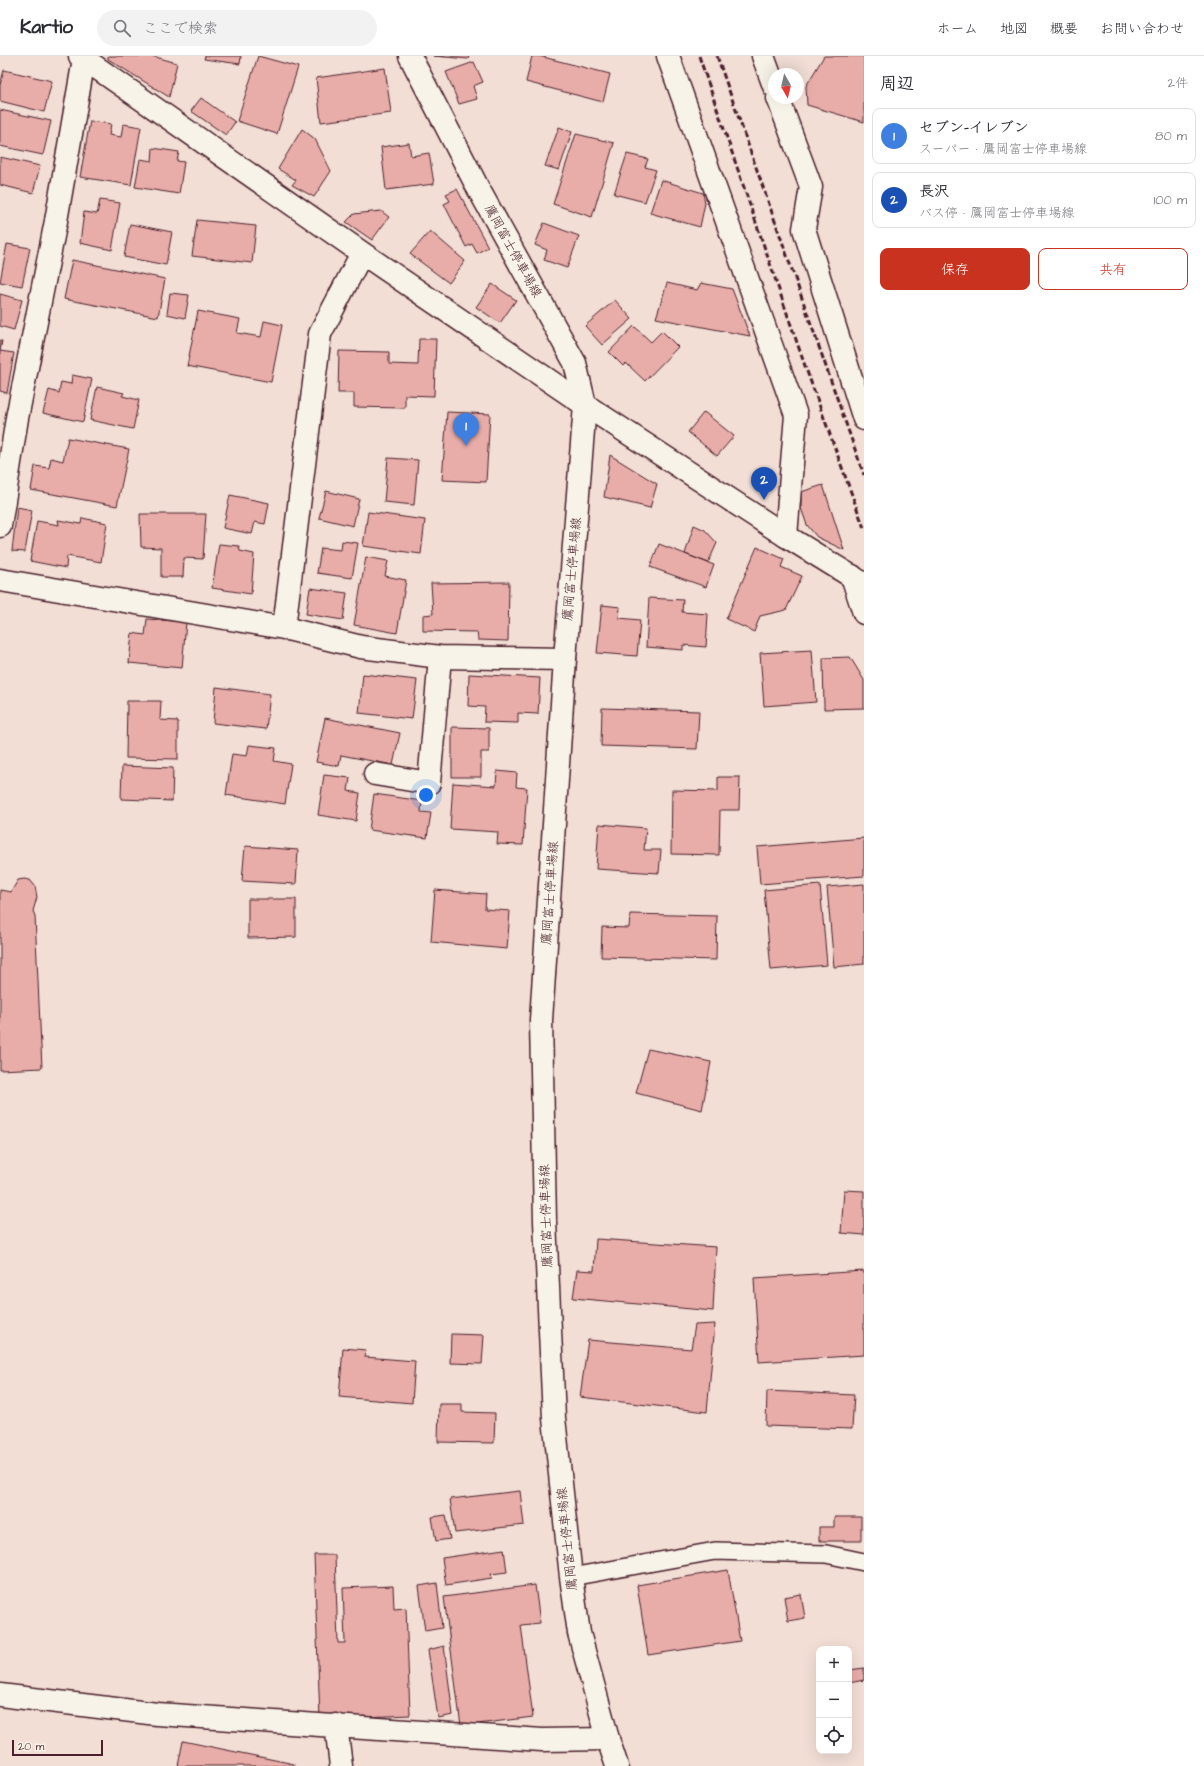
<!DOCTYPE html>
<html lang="ja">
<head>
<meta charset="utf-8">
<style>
	:root { --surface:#fff; --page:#f2f2f3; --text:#2b2b33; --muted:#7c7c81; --line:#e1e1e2; --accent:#c8321e }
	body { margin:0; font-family:"Architects Daughter","Klee One",sans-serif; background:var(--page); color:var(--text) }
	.controls { position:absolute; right:12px; bottom:12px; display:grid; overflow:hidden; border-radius:8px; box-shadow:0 4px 16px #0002 }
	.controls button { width:36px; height:36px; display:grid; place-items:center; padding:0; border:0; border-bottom:1px solid var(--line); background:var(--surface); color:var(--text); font:20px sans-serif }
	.compass { position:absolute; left:768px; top:12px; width:36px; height:36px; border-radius:50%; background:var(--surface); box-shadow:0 4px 16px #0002; rotate:172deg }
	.scale { position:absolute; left:12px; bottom:10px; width:91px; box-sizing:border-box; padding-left:4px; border:2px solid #4a1f2b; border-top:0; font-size:11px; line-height:14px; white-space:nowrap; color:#4a1f2b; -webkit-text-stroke:3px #f7f3e8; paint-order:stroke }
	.you { position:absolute; left:426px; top:739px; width:14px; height:14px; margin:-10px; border:3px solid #fff; border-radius:50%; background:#1a73e8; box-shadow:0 0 0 6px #1a73e833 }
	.badge { display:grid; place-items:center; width:26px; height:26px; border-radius:50%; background:var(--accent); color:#fff; font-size:13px; font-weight:700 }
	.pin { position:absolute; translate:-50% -33px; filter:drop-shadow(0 1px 2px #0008) }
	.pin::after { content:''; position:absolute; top:21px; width:14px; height:12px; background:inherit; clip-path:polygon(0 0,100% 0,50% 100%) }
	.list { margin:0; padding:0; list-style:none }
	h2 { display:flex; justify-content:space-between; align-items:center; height:52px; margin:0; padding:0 16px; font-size:17px }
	h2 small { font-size:13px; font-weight:400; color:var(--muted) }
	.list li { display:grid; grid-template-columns:26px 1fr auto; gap:12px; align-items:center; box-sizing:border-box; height:56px; margin:0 8px 8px; padding:0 8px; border:1px solid var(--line); border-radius:8px }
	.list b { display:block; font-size:15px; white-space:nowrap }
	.list p { margin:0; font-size:13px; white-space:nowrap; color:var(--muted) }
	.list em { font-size:13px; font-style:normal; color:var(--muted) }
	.actions { display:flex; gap:8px; padding:12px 16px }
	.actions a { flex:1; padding:9px 0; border:1px solid var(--accent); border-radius:8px; text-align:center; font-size:14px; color:var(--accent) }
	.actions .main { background:var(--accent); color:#fff }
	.icon { flex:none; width:22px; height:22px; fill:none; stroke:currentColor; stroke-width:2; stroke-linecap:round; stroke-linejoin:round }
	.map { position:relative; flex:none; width:864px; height:1710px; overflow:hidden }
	header { display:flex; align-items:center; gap:24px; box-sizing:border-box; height:56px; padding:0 20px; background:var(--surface); border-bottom:1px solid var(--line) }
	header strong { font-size:19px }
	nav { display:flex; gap:22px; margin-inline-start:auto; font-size:14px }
	.search { width:280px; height:36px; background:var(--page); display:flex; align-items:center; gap:10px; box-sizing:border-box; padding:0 14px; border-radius:22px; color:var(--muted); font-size:15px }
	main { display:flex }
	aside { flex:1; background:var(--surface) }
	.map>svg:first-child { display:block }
	.building { fill:#e8ada9; stroke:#4a1f2b }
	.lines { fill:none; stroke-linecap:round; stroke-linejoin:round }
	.service-casing { stroke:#4a1f2b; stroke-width:20 }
	.minor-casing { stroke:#4a1f2b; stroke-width:25 }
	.tertiary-casing { stroke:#4a1f2b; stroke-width:25 }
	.secondary-casing { stroke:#4a1f2b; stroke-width:25 }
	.service { stroke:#f7f3e8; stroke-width:17 }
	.minor { stroke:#f7f3e8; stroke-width:22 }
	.tertiary { stroke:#f7f3e8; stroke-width:22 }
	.secondary { stroke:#f7f3e8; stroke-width:22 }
	.rail { stroke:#4a1f2b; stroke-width:3; stroke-dasharray:6 3; stroke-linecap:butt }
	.labels { text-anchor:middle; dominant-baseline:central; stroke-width:3.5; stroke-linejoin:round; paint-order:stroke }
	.street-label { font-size:13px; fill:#4a1f2b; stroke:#f7f3e8 }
</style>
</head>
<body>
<header>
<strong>Kartio</strong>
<div class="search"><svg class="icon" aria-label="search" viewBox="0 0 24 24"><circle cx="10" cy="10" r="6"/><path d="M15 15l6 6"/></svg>ここで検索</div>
<nav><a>ホーム</a><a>地図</a><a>概要</a><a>お問い合わせ</a></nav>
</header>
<main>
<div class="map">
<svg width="864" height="1710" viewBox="0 0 864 1710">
	<rect width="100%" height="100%" fill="#f2ded5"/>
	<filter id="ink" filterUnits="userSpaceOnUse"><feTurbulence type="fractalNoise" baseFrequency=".025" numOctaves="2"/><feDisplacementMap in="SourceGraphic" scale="8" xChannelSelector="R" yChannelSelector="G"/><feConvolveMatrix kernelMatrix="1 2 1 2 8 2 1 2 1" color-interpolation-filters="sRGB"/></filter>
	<g filter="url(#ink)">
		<!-- building -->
		<path class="building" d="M108,0h44l25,7 -8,34 -61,-38z
			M205,0h36l-1,8 -36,-5z
			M258,0l40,11 -21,67 -40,-13z
			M433,0h36l-1,3z
			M532,0h7l71,18 -7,28 -77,-20z
			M824,0h40v66l-57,-17 -1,-19z
			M474,6l9,20 -10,4 4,13 -18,5 -13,-32z
			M385,12l6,45 -70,9 -5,-44z
			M4,14l48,11 -8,31 -44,-11v-16z
			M201,42l34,24 -9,13 -35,-24z
			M0,54l51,11 -8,34 -43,-9z
			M90,65l21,3 -2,11 12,2 2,-13 18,3 -10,58 -51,-8z
			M559,71l13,5 -13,38 -14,-4z
			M302,73l13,10 16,32 -17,26 -22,-12 4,-5 -18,-11z
			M576,78l38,9 -22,74 -39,-13z
			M409,87l2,13 18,-3 5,31 -48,6 -5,-43z
			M153,92l26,4 -2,9 7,1 -5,32 -44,-7 5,-28 12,2z
			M627,98l21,5 -3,8 11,3 -11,32 -31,-8z
			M0,101l40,9 -7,27 -33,-8z
			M661,124l42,13 2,10 -5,24 -50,-14z
			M457,133l31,58 -11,6 -5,-9 -6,3 -22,-43 6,-3 -4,-7z
			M100,144l20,3 -8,47 -32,-7 4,-31 13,2z
			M381,155l8,6 -17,23 -26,-18 8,-8z
			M197,164l59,6 -4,37 -60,-7z
			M544,167l35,13 -12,32 -23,-8 3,-10 -12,-5z
			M130,168l42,8 -6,33 -42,-8z
			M430,175l35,30 -16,22 -39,-29z
			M7,188l23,4 -8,38 -22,-4z
			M72,204l93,19 -7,38 -94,-18z
			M667,227l30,7 4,-7 31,6 18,47 -94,-18z
			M492,228l24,16 -16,23 -24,-16z
			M170,237l19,2 -4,23 -18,-4z
			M0,238l22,6 -8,30 -14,-4z
			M615,244l17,19 -30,26 -17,-19z
			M198,255l42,8 -3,14 24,4 3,-16 18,4 -11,57 -84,-16z
			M634,270l17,16 11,-11 16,16 -33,34 -19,-18 -3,3 -14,-14z
			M419,283h17l-2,57 -29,-1v13l-51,-1v-14h-16l1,-42 50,1v12l29,1z
			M0,284l2,1 -2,10 14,2 -7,40 -7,-2z
			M72,319l20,4 -9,43 -40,-9 6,-23 10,3 2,-11 10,2z
			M97,331l27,6 -2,3 17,4 -6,29 -43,-9z
			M447,356l43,2 -4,68 -44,-2z
			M704,356l30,24 -17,20 -29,-24z
			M68,382l61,11 -12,57 -86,-16 4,-24 14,2 2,-10 12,3z
			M610,399l47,29 -7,24 -46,-11z
			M388,402l30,2 -4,45 -30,-3z
			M823,429l21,65 -27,-13 -10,-12 -6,-17v-16z
			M326,435l33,8 -6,27 -34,-8z
			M230,439l39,8 -4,21 -10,-2 -3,12 -29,-6z
			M17,451l15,3 -7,42 -13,-1z
			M368,456l57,8 -4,34 -58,-8z
			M140,458h66l-3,45 -19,-1 -1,19h-22v-29l-20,-1z
			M82,462l25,5 -6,39 -34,-6 -1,12 -36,-7 7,-40 22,4 -1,-5 23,4z
			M694,469l11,5 12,13 -9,20 -23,-9z
			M342,485l16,2 -6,35 -35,-5 4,-25 20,2z
			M219,488l20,2 1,5 14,3 -3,40 -39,-6z
			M659,488l55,21 -8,22 -56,-20z
			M757,491l27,12 -3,8 21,9 -16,34 -26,6 -6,16 -28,-13z
			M366,501l22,4 -3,15 21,4 -9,53 -43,-8z
			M509,526l-1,59 -30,-1 -1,-8 -54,-1v-16l10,-1 -2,-31z
			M310,532l37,5 -4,27 -37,-6z
			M649,542l34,2 -1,12 26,2 -2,33 -23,-2v5l-37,-3z
			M602,549l18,2 -1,11 21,2 -3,36 -40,-3z
			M147,563l39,3 -4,46 -53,-5 3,-30 13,2z
			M812,594l4,52 -52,4 -4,-53z
			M850,601l14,23v28l-40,1 -1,-51z
			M363,618l54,6 -5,39 -53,-6z
			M469,618l71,4 -2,36 -20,-1v10l-34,-1 1,-15 -17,-1z
			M216,631l54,7 -4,35 -53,-6z
			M127,645h34l-1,19 18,1v38l-52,-1z
			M602,652l97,3 -2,38 -96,-3z
			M325,662l75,15 -7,32 -52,-10 -2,11 -23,-4z
			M452,671l37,1v24h-8v25h-29z
			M249,689l27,3 -2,13 17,3 -6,40 -59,-9 6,-41 15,2z
			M122,710l51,2 -1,33 -51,-2z
			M497,715l20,2 -1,14 11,1 -4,57 -26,-1 1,-12 -48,-3 3,-46 43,3z
			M324,719l26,3 -2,13 12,2 -4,28 -38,-6z
			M718,721h22l-1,33h-19l-1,45 -48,-1 1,-64 46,1z
			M374,738l48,7 -1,11 10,1 -4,25 -58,-8z
			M599,768l47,4 -2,22h17l-2,23 -63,-4z
			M864,782v38l-104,8 -3,-37z
			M245,790l53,4 -2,34 -54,-3z
			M24,823l6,1 5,6 2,11 -4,14 2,5 7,152 -42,2v-180l11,2 7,-12z
			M864,828v80l-30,3 -7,-80z
			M820,829l7,80 -56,5 -7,-80z
			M435,834l51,4 -1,15 25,2 -3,38 -76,-7z
			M248,843h48v38l-48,1z
			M630,858l87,2 -1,44 -115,-3 1,-30 27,1z
			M648,993l63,13 -9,48 -66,-17z
			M844,1134l20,1v44l-23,-2z
			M596,1183l120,8 -3,64 -140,-13 4,-28 17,1z
			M864,1215v84l-105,7 -5,-84z
			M715,1268l-8,88 -127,-15 8,-57 103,9 4,-24z
			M451,1278l33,1 -2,29 -32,-1z
			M343,1292l23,2 -1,7 50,4 -3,42 -73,-6z
			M767,1335l87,4 -2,34 -86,-3z
			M439,1348h23v8l33,1 -1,30 -56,-1z
			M520,1435l4,34 -69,8 -5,-34z
			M446,1459l4,24 -14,2 -4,-24z
			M834,1461h27v24h-42v-14h15z
			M504,1493l3,23 -16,2 1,4 -46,7 -4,-27z
			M314,1499h21l3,88h7l-2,-55 50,-2 1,23 12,-1 4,107 -90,4z
			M728,1514l12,71 -92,14 -11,-70z
			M437,1527l5,45 -17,3 -6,-45z
			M535,1529l5,38 -19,2 12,92 -72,9 -17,-129z
			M801,1538l4,24 -17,3 -4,-24z
			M444,1590l9,69 -15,3 -10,-68z
			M864,1612v12l-15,3v-13z
			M183,1685l111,23v2h-116z"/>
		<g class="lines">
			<!-- service casing -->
			<g class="service-casing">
				<path id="service" d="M571,1521l144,-26 111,3 38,8"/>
			</g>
			<!-- minor casing -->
			<g class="minor-casing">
				<path id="minor" d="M80,0l282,197 223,152
					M668,0l128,359 -10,121
					M763,0l11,30
					M778,42l33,89 -7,42 60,190
					M0,470l17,-108 39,-197 28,-162
					M852,520l12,37
					M0,524l284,48 77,19 79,10 125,2
					M284,572l36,-294 42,-81
					M375,718l54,9 11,-126
					M0,1639l157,19 385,26 66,-1
					M336,1669l5,41"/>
			</g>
			<!-- tertiary casing -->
			<g class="tertiary-casing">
				<path id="tertiary" d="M585,349l201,131 78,48"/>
			</g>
			<!-- secondary casing -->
			<g class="secondary-casing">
				<path id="secondary" d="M410,0l69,134 96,173 10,42 -20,254 -24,361 4,201 9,197 17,159 8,56 29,106 9,27"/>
			</g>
			<!-- service -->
			<use href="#service" class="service"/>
			<!-- minor -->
			<use href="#minor" class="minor"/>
			<!-- tertiary -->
			<use href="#tertiary" class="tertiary"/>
			<!-- secondary -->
			<use href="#secondary" class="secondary"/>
			<!-- rail -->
			<path class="rail" d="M699,0l105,307 60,165
				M717,0l147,419"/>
		</g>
	</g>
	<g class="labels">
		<!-- street labels -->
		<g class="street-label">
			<text transform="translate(513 195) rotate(61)">鷹岡富士停車場線</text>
			<text transform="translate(572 513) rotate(-85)">鷹岡富士停車場線</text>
			<text transform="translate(550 837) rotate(-86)">鷹岡富士停車場線</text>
			<text transform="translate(546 1160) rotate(-92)">鷹岡富士停車場線</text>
			<text transform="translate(567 1483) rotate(-96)">鷹岡富士停車場線</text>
		</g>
	</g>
</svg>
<div class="controls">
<button>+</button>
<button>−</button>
<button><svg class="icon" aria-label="locate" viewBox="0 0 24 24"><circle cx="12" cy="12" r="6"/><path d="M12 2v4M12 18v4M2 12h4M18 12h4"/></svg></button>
</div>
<svg class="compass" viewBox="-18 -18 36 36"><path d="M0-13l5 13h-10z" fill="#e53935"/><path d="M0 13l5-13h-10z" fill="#7c7c81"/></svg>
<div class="scale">20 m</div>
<div class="you"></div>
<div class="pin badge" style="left:466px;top:390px;background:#3f7fe0">1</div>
<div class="pin badge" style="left:764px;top:444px;background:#1a4fb4">2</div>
</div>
<aside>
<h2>周辺<small>2件</small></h2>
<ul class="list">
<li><span class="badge" style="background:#3f7fe0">1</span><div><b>セブン-イレブン</b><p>スーパー · 鷹岡富士停車場線</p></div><em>80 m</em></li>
<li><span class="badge" style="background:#1a4fb4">2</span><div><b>長沢</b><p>バス停 · 鷹岡富士停車場線</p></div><em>100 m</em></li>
</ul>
<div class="actions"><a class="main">保存</a><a>共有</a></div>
</aside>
</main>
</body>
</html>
